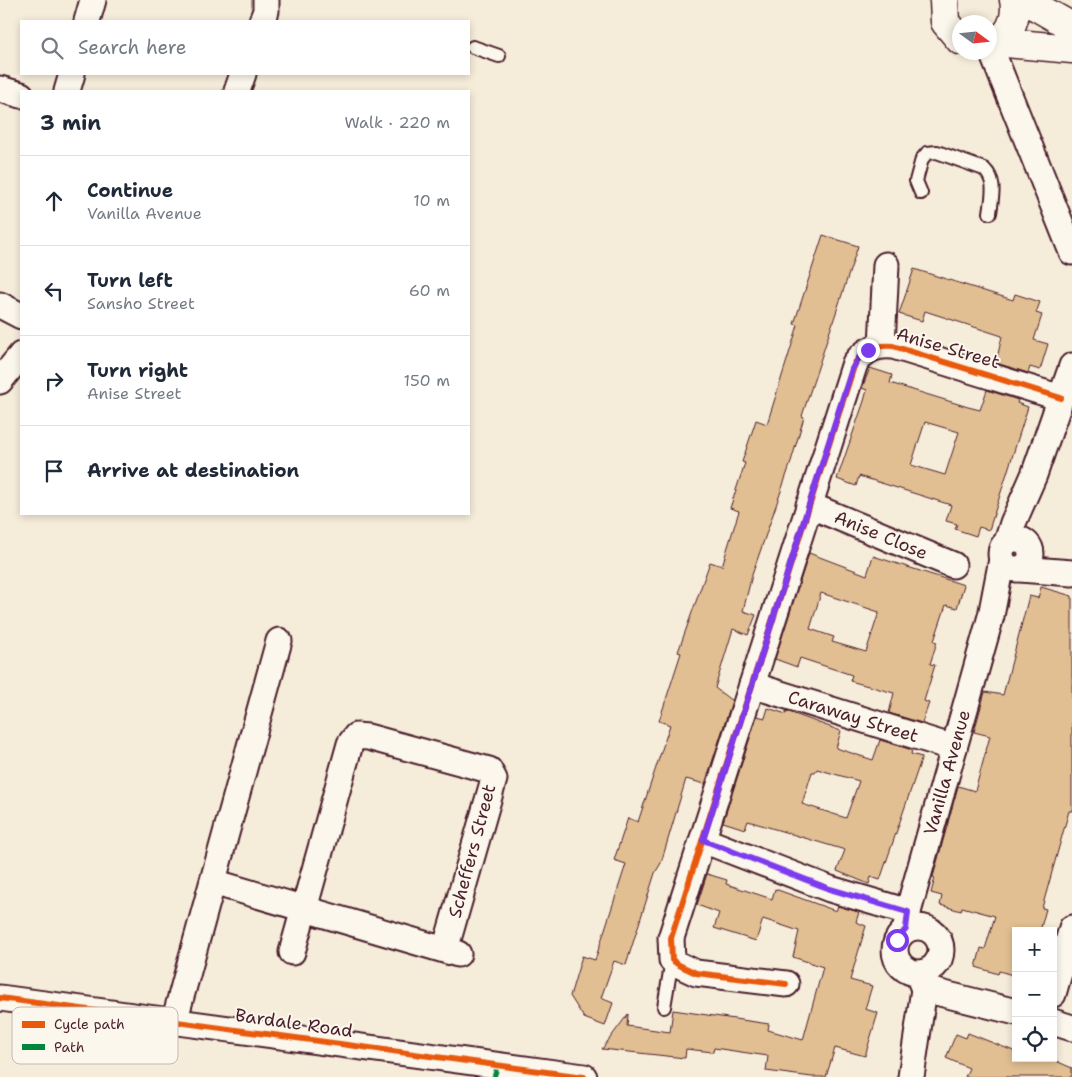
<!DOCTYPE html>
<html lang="en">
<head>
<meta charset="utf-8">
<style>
	:root { --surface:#fff; --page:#f2f2f3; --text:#1f2937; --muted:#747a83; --line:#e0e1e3 }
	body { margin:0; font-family:"Shantell Sans",sans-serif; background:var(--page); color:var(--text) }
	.controls { position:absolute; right:15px; bottom:15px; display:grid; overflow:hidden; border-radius:0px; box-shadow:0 2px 8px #0003 }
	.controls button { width:45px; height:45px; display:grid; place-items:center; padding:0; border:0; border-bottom:1px solid var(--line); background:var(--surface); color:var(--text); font:25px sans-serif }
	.compass { position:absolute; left:952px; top:15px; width:45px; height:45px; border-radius:50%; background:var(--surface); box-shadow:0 2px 8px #0003; rotate:105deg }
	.stop { position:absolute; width:15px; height:15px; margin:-11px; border:4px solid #7c3aed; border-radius:50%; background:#fff }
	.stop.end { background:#7c3aed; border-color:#fff; box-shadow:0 1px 5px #0008 }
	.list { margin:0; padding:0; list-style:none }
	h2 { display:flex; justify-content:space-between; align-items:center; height:65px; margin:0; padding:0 20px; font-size:21px }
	h2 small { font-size:16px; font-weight:400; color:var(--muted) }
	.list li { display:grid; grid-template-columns:32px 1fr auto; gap:15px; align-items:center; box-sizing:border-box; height:90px; padding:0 20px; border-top:1px solid var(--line) }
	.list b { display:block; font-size:19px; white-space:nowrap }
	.list p { margin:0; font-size:16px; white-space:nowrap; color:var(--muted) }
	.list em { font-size:16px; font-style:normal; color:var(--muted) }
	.icon { flex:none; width:28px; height:28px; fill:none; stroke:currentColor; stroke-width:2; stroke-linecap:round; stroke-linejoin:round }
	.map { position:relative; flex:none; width:1072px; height:1077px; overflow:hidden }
	.search { position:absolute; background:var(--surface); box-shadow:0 2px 8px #0003; left:20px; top:20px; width:450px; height:55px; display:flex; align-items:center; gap:12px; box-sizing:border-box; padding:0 18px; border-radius:0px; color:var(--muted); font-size:19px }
	.panel { position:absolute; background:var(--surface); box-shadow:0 2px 8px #0003; left:20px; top:90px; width:450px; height:425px; border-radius:0px }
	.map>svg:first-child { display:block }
	.building { fill:#e1bf93; stroke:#4a1f2b; fill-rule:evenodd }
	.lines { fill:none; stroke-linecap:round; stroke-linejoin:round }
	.service-casing { stroke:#4a1f2b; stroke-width:16 }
	.minor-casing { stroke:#4a1f2b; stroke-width:29 }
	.tertiary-casing { stroke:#4a1f2b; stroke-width:31 }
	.service { stroke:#fbf7ec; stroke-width:12 }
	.minor { stroke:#fbf7ec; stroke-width:25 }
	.tertiary { stroke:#fbf7ec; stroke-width:28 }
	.quiet { stroke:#00873e; stroke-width:5; stroke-dasharray:10 5; stroke-linecap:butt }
	.cycleway-casing { stroke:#fbf7ec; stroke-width:9 }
	.cycleway { stroke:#e8590c; stroke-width:6 }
	.route { stroke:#7c3aed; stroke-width:6 }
	.labels { text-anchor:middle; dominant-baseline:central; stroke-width:4; stroke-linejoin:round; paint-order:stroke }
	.street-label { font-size:18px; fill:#4a1f2b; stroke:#fbf7ec }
	.key { fill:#fbf7ec; stroke:#c6b6b2; stroke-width:1 }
	.key-label { font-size:14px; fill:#4a1f2b }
</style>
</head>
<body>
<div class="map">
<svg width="1072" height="1077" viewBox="0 0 1072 1077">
	<rect width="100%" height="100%" fill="#f6ecda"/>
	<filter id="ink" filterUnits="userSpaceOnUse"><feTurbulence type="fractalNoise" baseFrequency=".02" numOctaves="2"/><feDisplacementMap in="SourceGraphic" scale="10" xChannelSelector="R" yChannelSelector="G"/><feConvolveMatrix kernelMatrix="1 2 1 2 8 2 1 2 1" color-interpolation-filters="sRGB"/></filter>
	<g filter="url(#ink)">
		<!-- building -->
		<path class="building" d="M823,235l35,11 -56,170 2,1 -14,48 -38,110 -9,36 13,4 -8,20 -15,-6 -18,59 17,13 -27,83 -19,-5 -25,84 -6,10 -29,92 -12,-4 -13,37 12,5 -8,23 -21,-8 -14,-22 12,-40 13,4 31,-96 -12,-4 14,-42 10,4 32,-97 -11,-4 22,-68 -3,-1 32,-90 12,4 17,-55 -9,-3 15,-45 -3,-1 14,-42 11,4 31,-99 -4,-1z
			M914,269l99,31 2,-6 25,8 -4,11 6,2 -8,25 14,4 -8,26 -10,-3 -2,6 -32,-10 6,-27 -77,-25 -3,10 -23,-7z
			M870,368l22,7 -2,8 78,24 12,3 7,-20 31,10 -1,3 11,4 -39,123 -10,-3 -3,9 -21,-7 2,-5 -11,-3 5,-16 -92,-29 -3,10 -19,-7 27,-78 3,-11 -5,-2zM925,422l34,10 -14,43 -34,-10z
			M809,553l58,22 6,-19 91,29 -7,23 -11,-3 -12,36 3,1 -7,22 5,1 -11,36 5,2 -7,20 -33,-10 5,-20 -44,-12 2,-6 -52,-17 -3,9 -22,-8zM821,593l58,19 -13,40 -34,-10 2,-5 -24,-8z
			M1041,587l31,9v215h-3l-27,97 4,1 -6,22h-24v45l-17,-5 -1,3 -22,-7 5,-19 4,1 10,-33 -33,-9 -1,4 -21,-6 2,-9 -11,-3 4,-15 -2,-1 25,-91 17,5 15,-55 -16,-4 11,-40 18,3 26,-99 9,2z
			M768,708l18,6v-3l55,20 -5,17 37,12 7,-20 32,10 -1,4 11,3 -42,123 -9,-3 -2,7 -32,-13 8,-21 -97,-29 -3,8 -22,-7 34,-106 8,2zM817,769l42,12 -13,37 -44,-14 10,-32h3z
			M707,874l20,6 -1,4 46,15 3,-10 61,22 2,-5 21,6 -3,10 10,4 -16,54 22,6 -7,23 13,4 -13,43 -30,-8 -9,29h-14l-46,-6 2,-15 -54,-8 -1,4 -27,-3 -1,9 -83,-9 26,-35 -1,12 43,6 3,-22 96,14 -1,6 35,10 20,-73 -30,-10 6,-26 -36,-12 -7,22 -42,-13 5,-15 -22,-8z
			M968,1033l48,19v6h33l23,10v9h-107l4,-9 -23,-10 10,-24 10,4z"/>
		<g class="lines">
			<!-- service casing -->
			<g class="service-casing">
				<path id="service" d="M473,47l26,9
					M921,193l-5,-12 6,-22 5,-6 10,-1 47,17c13,12 8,28 6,44
					M664,1007l8,-47"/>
			</g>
			<!-- minor casing -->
			<g class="minor-casing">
				<g id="minor">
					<path d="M87,21l6,-21"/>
					<path d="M262,21l4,-10v-11"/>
					<path d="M990,47l82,205"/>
					<path d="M0,89l21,6"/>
					<path d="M67,91l5,-17"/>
					<path d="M237,91l6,-17"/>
					<path d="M0,305l21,11"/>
					<path d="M882,345l4,-80"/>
					<path d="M0,381l21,-26"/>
					<path id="s1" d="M809,505l144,60"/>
					<circle cx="1016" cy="554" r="15"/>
					<path d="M1008,539l5,-16 21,-48 38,-109"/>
					<path d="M1020,569l52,4"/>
					<path id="s2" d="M752,685l202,63"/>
					<path d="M703,840l127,49 78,23"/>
					<path d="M213,882l245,72"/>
					<circle cx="918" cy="950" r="23"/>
					<path id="s3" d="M906,929l2,-17 83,-296 11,-57"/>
					<path d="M292,952l58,-208 6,-8 12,1 121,33 5,9 -49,171"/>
					<path d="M918,974l6,15 92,23"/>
					<path d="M786,984l-90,-11 -17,-8 -7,-5 -1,-22 184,-575c10,-13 21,-19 38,-17l168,52"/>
					<path d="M1053,994l19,-66"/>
					<path d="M0,998l584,79"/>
					<path d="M174,1022l105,-381"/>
					<path d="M1053,1022l19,6"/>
					<path d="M911,1077l13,-88"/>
				</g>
			</g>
			<!-- tertiary casing -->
			<g class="tertiary-casing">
				<path id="tertiary" d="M944,0l1,22 15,18
					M1025,0l47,27
					M995,42l77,7
					M990,44c19,-6 28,-25 24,-44"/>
			</g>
			<!-- service -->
			<use href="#service" class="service"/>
			<!-- minor -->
			<use href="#minor" class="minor"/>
			<!-- tertiary -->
			<use href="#tertiary" class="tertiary"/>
			<!-- quiet -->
			<path class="quiet" d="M494,1077l4,-12"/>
			<!-- cycleway casing -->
			<g class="cycleway-casing">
				<path id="cycleway" d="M786,984l-90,-11 -17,-8 -7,-5 -1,-22 184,-575c10,-13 21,-19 38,-17l168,52
					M0,998l584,79"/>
			</g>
			<!-- cycleway -->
			<use href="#cycleway" class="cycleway"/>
		</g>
	</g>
	<g class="lines" filter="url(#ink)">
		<!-- route -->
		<path class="route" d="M868,350l-8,6 -8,13 -149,471 127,49 78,23 -2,17 -9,11"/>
	</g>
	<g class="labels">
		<!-- street labels -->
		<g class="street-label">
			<text transform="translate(948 348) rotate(16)">Anise Street</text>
			<text stroke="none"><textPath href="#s1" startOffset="78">Anise Close</textPath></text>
			<text stroke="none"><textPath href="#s2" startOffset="106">Caraway Street</textPath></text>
			<text stroke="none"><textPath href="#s3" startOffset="162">Vanilla Avenue</textPath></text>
			<text transform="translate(472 851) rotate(-75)">Scheffers Street</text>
			<text transform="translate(294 1023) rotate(8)">Bardale Road</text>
		</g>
	</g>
	<!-- legend -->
	<rect x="12" y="1007" width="166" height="57" rx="8" class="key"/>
	<rect x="22" y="1021" width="23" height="7" fill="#e8590c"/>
	<rect x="22" y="1044" width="23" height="6" fill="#00873e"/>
	<g class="key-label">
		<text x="54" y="1029">Cycle path</text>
		<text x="54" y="1052">Path</text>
	</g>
</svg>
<div class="controls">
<button>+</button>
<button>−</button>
<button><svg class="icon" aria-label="locate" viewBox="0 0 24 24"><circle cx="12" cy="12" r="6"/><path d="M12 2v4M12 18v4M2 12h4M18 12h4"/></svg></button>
</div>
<svg class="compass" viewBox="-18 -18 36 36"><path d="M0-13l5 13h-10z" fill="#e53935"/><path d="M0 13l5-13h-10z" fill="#747a83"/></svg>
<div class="stop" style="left:897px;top:940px"></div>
<div class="stop end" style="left:868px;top:350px"></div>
<div class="search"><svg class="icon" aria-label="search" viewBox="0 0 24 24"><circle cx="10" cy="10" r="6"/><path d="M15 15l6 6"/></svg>Search here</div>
<section class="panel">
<h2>3 min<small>Walk · 220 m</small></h2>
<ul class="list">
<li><svg class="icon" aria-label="ahead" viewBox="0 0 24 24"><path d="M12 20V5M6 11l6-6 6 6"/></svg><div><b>Continue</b><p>Vanilla Avenue</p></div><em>10 m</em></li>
<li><svg class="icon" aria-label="left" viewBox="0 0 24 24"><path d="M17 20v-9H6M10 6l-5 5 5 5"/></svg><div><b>Turn left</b><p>Sansho Street</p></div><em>60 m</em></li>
<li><svg class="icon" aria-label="right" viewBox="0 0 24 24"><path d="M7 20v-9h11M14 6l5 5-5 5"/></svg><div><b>Turn right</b><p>Anise Street</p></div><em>150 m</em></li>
<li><svg class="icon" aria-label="arrive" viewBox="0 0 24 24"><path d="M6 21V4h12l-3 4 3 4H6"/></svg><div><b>Arrive at destination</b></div></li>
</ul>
</section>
</div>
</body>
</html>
